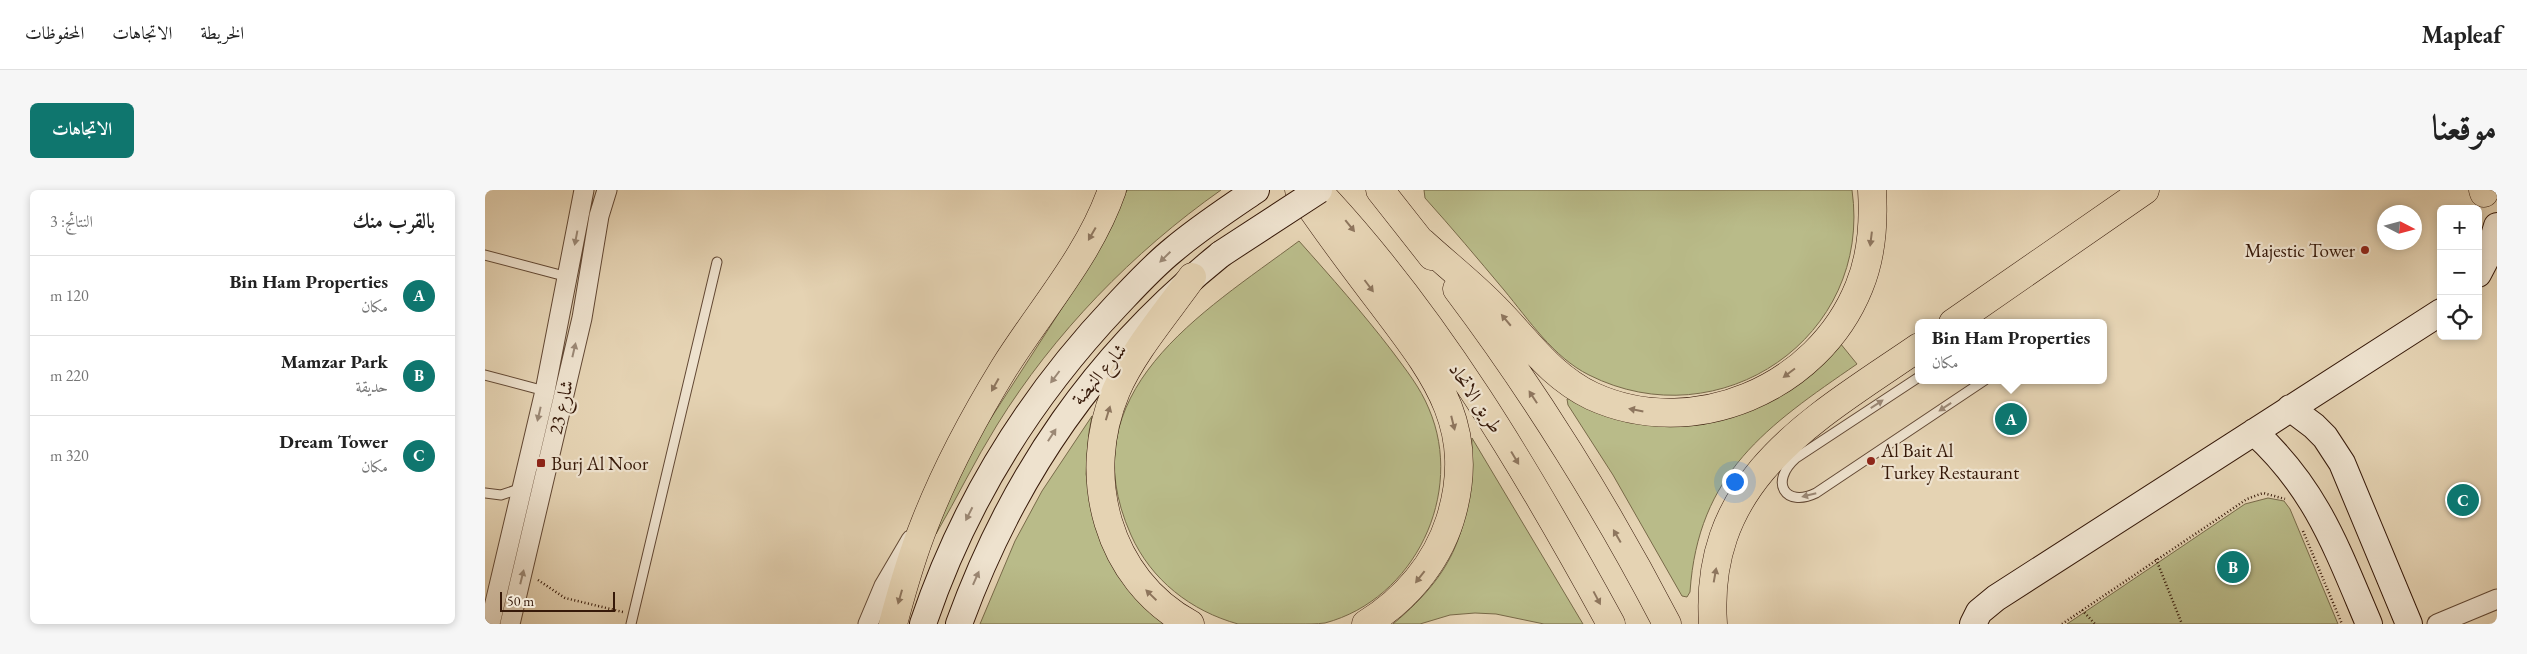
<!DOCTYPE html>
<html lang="ar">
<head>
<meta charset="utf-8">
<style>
	:root { --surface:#fff; --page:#f6f6f6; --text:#222; --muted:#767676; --line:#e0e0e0; --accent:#0f766e }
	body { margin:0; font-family:"EB Garamond",Amiri,serif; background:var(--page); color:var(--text); direction:rtl }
	.controls { position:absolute; right:15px; top:15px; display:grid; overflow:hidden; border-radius:8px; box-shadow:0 2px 8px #0003 }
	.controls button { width:45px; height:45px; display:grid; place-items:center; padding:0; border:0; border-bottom:1px solid var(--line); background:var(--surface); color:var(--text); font:25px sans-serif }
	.compass { position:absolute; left:1892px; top:15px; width:45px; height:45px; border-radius:50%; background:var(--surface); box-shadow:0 2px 8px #0003; rotate:96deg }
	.scale { position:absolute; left:15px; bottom:12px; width:115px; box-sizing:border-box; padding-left:5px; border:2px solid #361909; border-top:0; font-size:14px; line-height:18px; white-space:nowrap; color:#361909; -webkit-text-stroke:4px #eee2ce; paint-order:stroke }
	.you { position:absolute; left:1249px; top:291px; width:18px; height:18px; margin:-12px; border:4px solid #fff; border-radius:50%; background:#1a73e8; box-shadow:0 0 0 8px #1a73e833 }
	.badge { display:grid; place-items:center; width:32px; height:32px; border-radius:50%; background:var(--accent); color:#fff; font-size:16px; font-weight:700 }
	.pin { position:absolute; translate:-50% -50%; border:2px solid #fff; box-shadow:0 1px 5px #0006 }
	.popup { position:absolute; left:1430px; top:129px; width:192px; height:65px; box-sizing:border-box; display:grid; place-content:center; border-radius:8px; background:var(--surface); filter:drop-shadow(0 1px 4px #0005); font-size:16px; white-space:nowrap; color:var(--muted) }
	.popup b { font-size:19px; color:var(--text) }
	.popup::after { content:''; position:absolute; left:50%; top:100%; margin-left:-10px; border:10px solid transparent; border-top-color:var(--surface) }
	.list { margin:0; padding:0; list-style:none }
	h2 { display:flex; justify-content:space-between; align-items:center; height:65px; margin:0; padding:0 20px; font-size:21px }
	h2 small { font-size:16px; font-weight:400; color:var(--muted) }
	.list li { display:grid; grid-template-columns:32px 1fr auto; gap:15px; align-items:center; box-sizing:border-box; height:80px; padding:0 20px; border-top:1px solid var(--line) }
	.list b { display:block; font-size:19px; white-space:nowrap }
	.list p { margin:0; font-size:16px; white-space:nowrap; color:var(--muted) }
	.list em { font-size:16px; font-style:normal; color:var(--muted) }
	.icon { flex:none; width:28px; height:28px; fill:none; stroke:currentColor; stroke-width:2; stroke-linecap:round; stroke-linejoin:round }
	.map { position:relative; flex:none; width:2012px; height:434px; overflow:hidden; direction:ltr; border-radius:8px }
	header { display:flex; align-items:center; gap:30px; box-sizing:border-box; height:70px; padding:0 25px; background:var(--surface); border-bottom:1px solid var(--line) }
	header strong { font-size:24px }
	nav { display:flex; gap:28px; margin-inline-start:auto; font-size:18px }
	.intro { display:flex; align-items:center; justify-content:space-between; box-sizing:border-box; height:120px; padding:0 30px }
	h1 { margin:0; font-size:35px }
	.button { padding:12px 22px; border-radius:8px; background:var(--accent); color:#fff; font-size:18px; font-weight:700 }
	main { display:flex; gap:30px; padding:0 30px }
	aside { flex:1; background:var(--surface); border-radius:8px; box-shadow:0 2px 8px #0003 }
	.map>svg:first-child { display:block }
	.green { fill:#b9bb89; stroke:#786a49 }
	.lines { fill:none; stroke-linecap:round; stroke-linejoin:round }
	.lane-casing { stroke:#624834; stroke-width:11 }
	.street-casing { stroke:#624834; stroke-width:21 }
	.secondary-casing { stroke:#361909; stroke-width:28 }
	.highway-casing { stroke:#361909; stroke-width:29 }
	.path { stroke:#361909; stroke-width:2.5; stroke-dasharray:1 2.5; stroke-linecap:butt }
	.lane { stroke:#eee2ce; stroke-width:9 }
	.street { stroke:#eee2ce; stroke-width:19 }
	.secondary { stroke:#eee2ce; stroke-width:26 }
	.highway { stroke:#e5d3b3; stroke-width:28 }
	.secondary-bridge-casing { stroke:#361909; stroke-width:28; stroke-linecap:butt }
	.secondary-bridge { stroke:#eee2ce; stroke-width:26 }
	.oneway { fill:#8e765e }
	.oneway2 { fill:#9b8875 }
	.poi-dot { fill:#8f2418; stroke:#eee2ce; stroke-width:2 }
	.labels { text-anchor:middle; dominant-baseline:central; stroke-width:4.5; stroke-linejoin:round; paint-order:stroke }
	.poi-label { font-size:19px; fill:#361909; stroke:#eee2ce; text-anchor:start }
	.street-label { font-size:19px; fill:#361909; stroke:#eee2ce }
</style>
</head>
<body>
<header>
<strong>Mapleaf</strong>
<nav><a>الخريطة</a><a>الاتجاهات</a><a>المحفوظات</a></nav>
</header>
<div class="intro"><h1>موقعنا</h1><a class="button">الاتجاهات</a></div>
<main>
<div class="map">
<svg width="2012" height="434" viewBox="0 0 2012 434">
	<rect width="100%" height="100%" fill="#e5d3b3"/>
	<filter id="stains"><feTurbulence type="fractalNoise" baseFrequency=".004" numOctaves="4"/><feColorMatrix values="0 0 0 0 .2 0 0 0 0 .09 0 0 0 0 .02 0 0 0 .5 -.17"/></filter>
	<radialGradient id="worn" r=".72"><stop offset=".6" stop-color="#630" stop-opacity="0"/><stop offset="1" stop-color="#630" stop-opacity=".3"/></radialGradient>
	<!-- green -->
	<path class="green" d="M642,0h94c-88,62 -167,143 -224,235 -22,35 -40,73 -61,109l11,-32 35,-70 113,-175 14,-26z
		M939,0h428c21,147 -132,251 -263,185 -36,-18 -60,-55 -85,-85 -26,-31 -52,-62 -79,-92z
		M814,51c32,36 64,72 93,110 14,19 28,36 37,58 36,84 -14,190 -104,214 -8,1 -18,1 -26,1 -21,0 -41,0 -61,0 -47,-13 -87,-44 -107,-89 -64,-143 71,-222 168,-294z
		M1355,153l17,21c-90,62 -159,109 -167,228l-3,5 -5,-1 -69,-121 -45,-70 -1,-6c14,-2 41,16 56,21 80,22 167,-14 217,-77z
		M607,226l-3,16 -3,42 8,45 75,105h-189l35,-83 27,-50z
		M987,248l111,186h-39l-48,-10 -21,-1 -25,2 -30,9h-27c68,-57 77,-100 79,-186z
		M1783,308l16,3 6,8 48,115h-271l178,-120z"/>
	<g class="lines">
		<!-- lane casing -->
		<g class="lane-casing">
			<path id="lane" d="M0,65l83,22
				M0,185l60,16
				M1434,187l-123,81c-27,24 -11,50 20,35l169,-113
				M0,303l16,2 21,-7
				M146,434l86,-362"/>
		</g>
		<!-- street casing -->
		<g class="street-casing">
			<path id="street" d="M5,434l55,-233 39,-201
				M25,434l72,-306 17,-102 8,-26
				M383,434l16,-38 27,-46
				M1952,434l60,-25"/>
		</g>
		<!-- secondary casing -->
		<g class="secondary-casing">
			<path id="secondary" d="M1993,84l11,-21 8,-27
				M1805,218l24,18 11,11 17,26 67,161
				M1769,242c62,56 83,117 115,192
				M438,434c40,-119 107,-227 193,-318 18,-19 36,-39 57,-56 26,-22 55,-41 83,-60
				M474,434c54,-149 138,-270 262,-370
				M1488,434l6,-12 17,-14 445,-286"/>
		</g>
		<!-- highway casing -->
		<g class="highway-casing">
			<path id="highway" d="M814,0c26,39 54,76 83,114 52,69 97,123 68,216 -14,44 -45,80 -84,104
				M832,0c119,126 211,282 294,434
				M895,0l52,66
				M1998,0l1,3
				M937,52c24,22 51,43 73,66 32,32 55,68 97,88 101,46 226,-7 267,-109 13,-31 15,-64 13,-97
				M972,99c77,102 151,221 210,335
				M1468,133l192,-133
				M408,434c9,-34 19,-69 32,-101 21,-54 49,-106 79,-155 37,-59 85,-112 108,-178
				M705,434c-83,-45 -110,-148 -74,-233 16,-38 52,-80 76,-114
				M1228,434c-10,-146 101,-205 206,-277"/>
		</g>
		<!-- path -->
		<path class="path" d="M1818,341l39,93
			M1671,369l26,65
			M53,390l27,18 58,14
			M1597,420l13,14
			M1577,434l185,-125 16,-6 22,6"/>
		<!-- lane -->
		<use href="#lane" class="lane"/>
		<!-- street -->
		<use href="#street" class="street"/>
		<!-- secondary -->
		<use href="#secondary" class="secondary"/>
		<!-- highway -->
		<use href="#highway" class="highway"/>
		<!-- secondary-bridge casing -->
		<g class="secondary-bridge-casing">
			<path id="secondary-bridge" d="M736,64l98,-64"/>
		</g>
		<!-- secondary-bridge -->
		<use href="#secondary-bridge" class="secondary-bridge"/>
	</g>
	<!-- one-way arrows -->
	<defs><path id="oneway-solid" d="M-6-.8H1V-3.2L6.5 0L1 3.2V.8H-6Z" transform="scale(1.25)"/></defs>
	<g class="oneway">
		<use href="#oneway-solid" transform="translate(865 36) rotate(51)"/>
		<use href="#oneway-solid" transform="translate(607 44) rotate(120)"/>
		<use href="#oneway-solid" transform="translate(1386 49) rotate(97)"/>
		<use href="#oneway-solid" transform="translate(884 96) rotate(53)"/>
		<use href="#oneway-solid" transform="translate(1021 130) rotate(-130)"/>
		<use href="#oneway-solid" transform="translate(1304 183) rotate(143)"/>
		<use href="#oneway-solid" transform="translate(510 195) rotate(119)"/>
		<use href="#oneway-solid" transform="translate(1048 207) rotate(-123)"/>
		<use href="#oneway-solid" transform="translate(1151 220) rotate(-169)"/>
		<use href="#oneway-solid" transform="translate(623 223) rotate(-73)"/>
		<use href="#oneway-solid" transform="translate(968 233) rotate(76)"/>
		<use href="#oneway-solid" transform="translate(1030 268) rotate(59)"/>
		<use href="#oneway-solid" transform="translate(1132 346) rotate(-120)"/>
		<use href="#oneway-solid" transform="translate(1230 385) rotate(-80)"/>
		<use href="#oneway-solid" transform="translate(935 387) rotate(128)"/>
		<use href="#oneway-solid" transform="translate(666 405) rotate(-136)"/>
		<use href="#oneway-solid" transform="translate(415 407) rotate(106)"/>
		<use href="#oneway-solid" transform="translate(1112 408) rotate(62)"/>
	</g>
	<g class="oneway2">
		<use href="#oneway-solid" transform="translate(91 48) rotate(101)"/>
		<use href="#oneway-solid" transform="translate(680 67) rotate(136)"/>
		<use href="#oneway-solid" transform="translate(89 160) rotate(-77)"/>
		<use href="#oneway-solid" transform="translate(570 187) rotate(127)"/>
		<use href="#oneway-solid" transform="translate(1392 214) rotate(-33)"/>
		<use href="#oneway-solid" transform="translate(1460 217) rotate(146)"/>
		<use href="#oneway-solid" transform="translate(54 224) rotate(103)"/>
		<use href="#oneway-solid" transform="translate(567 245) rotate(-57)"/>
		<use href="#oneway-solid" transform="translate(1324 305) rotate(166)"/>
		<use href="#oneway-solid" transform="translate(484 324) rotate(117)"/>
		<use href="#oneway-solid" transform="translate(37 387) rotate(-76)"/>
		<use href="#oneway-solid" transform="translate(491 388) rotate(-66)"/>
	</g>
	<!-- markers -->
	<g class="poi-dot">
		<circle cx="1880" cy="60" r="5"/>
		<circle cx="1386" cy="271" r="5"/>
		<rect x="51" y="268" width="10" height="10" rx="2.5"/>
	</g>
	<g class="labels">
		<!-- poi labels -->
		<g class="poi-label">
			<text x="1870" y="60" text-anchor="end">Majestic Tower</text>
			<text x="1396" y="260">Al Bait Al<tspan x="1396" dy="22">Turkey Restaurant</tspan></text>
			<text x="66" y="273">Burj Al Noor</text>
		</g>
		<!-- street labels -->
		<g class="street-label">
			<text transform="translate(614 184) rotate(-50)">شارع النهضة</text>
			<text transform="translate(991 208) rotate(56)">طريق الاتحاد</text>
			<text transform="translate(76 217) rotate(-77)">شارع 23</text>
		</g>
	</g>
	<rect width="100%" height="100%" filter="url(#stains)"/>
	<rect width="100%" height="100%" fill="url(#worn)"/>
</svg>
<div class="controls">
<button>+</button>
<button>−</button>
<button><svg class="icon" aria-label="locate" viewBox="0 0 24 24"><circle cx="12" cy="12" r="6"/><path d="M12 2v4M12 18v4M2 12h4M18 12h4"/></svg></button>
</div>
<svg class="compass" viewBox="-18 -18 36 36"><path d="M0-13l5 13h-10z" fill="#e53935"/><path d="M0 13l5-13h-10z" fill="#767676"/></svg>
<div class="scale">50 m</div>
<div class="you"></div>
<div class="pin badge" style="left:1526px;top:229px">A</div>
<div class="popup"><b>Bin Ham Properties</b>مكان</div>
<div class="pin badge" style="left:1748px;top:377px">B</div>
<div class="pin badge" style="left:1978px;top:310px">C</div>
</div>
<aside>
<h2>بالقرب منك<small>النتائج: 3</small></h2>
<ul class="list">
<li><span class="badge">A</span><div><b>Bin Ham Properties</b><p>مكان</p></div><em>120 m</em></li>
<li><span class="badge">B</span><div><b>Mamzar Park</b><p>حديقة</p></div><em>220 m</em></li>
<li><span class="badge">C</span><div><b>Dream Tower</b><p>مكان</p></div><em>320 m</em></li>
</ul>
</aside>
</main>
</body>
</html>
